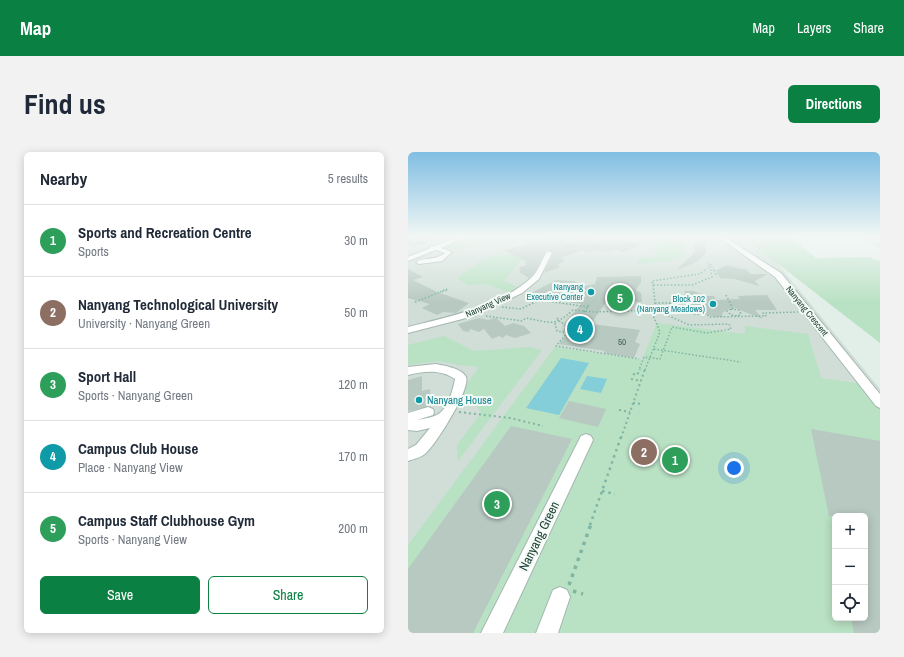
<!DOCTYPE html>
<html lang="en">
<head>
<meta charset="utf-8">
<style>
	:root { --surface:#fff; --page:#f2f2f3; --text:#1f2937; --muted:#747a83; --line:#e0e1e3; --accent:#0b8043 }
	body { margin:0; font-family:"Archivo Narrow",sans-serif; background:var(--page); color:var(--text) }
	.controls { position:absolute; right:12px; bottom:12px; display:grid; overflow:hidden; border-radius:6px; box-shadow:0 2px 10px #0003 }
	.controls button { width:36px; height:36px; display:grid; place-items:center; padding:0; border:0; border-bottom:1px solid var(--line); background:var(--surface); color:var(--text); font:20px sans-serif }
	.you { position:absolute; left:326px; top:316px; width:14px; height:14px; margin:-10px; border:3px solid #fff; border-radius:50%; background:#1a73e8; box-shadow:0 0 0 6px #1a73e833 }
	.badge { display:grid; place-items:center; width:26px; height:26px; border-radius:50%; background:var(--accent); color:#fff; font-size:13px; font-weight:700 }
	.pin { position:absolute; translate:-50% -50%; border:2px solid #fff; box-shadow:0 1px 4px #0006 }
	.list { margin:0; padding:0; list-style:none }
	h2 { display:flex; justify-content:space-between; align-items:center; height:52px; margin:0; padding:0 16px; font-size:17px }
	h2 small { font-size:13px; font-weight:400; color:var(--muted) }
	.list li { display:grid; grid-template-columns:26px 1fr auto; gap:12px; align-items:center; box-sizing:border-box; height:72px; padding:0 16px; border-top:1px solid var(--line) }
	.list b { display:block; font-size:15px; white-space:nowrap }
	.list p { margin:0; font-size:13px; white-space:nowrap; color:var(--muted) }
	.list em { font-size:13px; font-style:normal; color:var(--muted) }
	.actions { display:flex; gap:8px; padding:12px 16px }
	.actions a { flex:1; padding:9px 0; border:1px solid var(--accent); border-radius:6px; text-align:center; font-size:14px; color:var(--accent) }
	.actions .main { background:var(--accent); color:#fff }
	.icon { flex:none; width:22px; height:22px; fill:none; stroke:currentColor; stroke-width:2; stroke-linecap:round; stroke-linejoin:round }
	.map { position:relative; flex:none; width:472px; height:481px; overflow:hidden; border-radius:6px }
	header { display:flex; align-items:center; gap:24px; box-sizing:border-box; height:56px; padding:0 20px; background:var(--accent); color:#fff }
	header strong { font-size:19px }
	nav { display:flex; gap:22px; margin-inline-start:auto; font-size:14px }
	.intro { display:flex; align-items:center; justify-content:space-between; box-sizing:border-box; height:96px; padding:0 24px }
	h1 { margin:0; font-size:28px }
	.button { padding:10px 18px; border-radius:6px; background:var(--accent); color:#fff; font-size:14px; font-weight:700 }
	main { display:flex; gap:24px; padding:0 24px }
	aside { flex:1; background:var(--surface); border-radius:6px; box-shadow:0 2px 10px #0003 }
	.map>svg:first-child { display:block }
	.built { fill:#d0ded7; fill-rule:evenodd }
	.green { fill:#b9e1c3; fill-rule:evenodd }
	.water { fill:#84ced9 }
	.building { fill:#b7c9c1 }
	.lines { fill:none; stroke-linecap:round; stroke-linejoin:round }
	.minor-casing { stroke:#a4b7af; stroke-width:2 }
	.path-far4 { stroke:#7fb5a3; stroke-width:1; stroke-dasharray:1 1.5; stroke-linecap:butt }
	.path-far3 { stroke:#7fb5a3; stroke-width:1.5; stroke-dasharray:1.5 2; stroke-linecap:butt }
	.path-far2 { stroke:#7fb5a3; stroke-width:2; stroke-dasharray:2 3; stroke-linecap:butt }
	.path-far1 { stroke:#7fb5a3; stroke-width:2.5; stroke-dasharray:2.5 4; stroke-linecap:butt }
	.path { stroke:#7fb5a3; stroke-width:3.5; stroke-dasharray:3.5 5; stroke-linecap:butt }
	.minor { fill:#fff; fill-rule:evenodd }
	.culture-dot { fill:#0f9aa8; stroke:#f3faf6; stroke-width:1.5 }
	.labels { text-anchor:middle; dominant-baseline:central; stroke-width:4; stroke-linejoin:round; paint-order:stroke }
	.far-culture-label { font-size:9px; fill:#0d838f; stroke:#f3faf6; text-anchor:end }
	.far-street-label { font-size:9px; fill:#204137; stroke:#f3faf6 }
	.number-label { font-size:9px; fill:#46635a }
	.culture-label { font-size:11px; fill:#0d838f; stroke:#f3faf6; text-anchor:start }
	.near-street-label { font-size:13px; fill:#204137; stroke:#f3faf6 }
</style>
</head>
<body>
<header>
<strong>Map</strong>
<nav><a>Map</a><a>Layers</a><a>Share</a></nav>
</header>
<div class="intro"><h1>Find us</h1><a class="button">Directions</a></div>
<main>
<aside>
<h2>Nearby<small>5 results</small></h2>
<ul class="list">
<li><span class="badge" style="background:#2e9e5b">1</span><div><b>Sports and Recreation Centre</b><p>Sports</p></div><em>30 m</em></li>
<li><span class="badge" style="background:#8d6e63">2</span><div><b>Nanyang Technological University</b><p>University · Nanyang Green</p></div><em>50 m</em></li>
<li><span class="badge" style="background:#2e9e5b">3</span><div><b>Sport Hall</b><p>Sports · Nanyang Green</p></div><em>120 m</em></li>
<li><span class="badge" style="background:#0f9aa8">4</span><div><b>Campus Club House</b><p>Place · Nanyang View</p></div><em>170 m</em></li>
<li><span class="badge" style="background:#2e9e5b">5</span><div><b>Campus Staff Clubhouse Gym</b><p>Sports · Nanyang View</p></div><em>200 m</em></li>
</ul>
<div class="actions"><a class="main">Save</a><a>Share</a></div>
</aside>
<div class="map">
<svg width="472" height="481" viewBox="0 0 472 481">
	<rect width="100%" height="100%" fill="#e2eee8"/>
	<!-- built -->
	<path class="built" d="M0,84h347l125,153v244h-472zM427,364h30v102h-30z
		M451,84h21v13z"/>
	<!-- green -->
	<path class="green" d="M97,84h33l-2,2 -5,1 -33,2 -44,9 -26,3c29,-13 46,-15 77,-17z
		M167,84h93l12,4 5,7 -3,9 -13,5 -32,3 2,-6 17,-1 1,-5 -5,-3 7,-3c-3,-3 -5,-6 -9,-8 -17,-4 -54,0 -72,1z
		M340,84h42l26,22 53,-1 11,4v82l-125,-97z
		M111,102l8,3 -6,3 -17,21 13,6 -9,5 -21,-8 -19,1 -11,-7c26,-20 30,-23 62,-24z
		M249,171l88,11v-8l63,8 13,44 43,6 16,21v228h-472v-88l147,-198 87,13zM427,364h30v102h-30z
		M36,184l30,15 55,-4 13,3 -84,111 -1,-16 24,-32 -6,-10 -13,-4 7,-18 10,-14 -21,-2 -19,-4 -31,4v-20z"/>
	<!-- water -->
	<path class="water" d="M153,206l28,5 -30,52 -33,-7z
		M179,224l20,3 -6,14 -21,-4z"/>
	<!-- building -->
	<path class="building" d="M1,84h35l-18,8 -14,2 -4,-1v-3l5,-5z
		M139,84h52l1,5 8,-2 8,2 7,-2 18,5 -4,1 5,1 -19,6 -7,-2 -10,2 -7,-2 -10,2 -6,-2 -23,8 5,3 -8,4 3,2 -16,6 9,-19v-2l-5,-2 -3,2 -10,19 -6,7 -10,-6 2,-2 -3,-2 9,-3 -2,-1 2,-2 -23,-12 23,-6 -3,-2z
		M289,84h7l2,16 -2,3 -8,7 -19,8 18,-18 -1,-7z
		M319,113l14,4h5l5,5h17l-13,7 4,5 -24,-7 -15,-1 -4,-7z
		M0,117l15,8 -10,3 24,12 32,11 -13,10 -13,-1 -6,3 -15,-7 8,-4 -22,-6z
		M233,124v6l-5,8 5,3 1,9h-36l-15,22 49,6 -5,12 5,2 -6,14 -30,-5 1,-2 -46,-7 9,-12 -6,-1 4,-4 -3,-1 18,-22 -55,-8 30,-16 18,1 11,5 10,-2 2,-7z
		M276,139h9l14,5h7l2,4 24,-1 -2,-3 29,-1 10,15h-22l8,9 -31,-12 -10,6 1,4h-9l-15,-6h-9l-2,-8 -21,1 19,-10z
		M71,166l9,2 8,-2 9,8 8,-3 11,3 7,7 -16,5 -9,-3 -3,3 -4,-2 -7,3 -8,-10 -5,3 -8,-3 -3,3 -5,-1 -5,-7z
		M14,224v15l8,-2 1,17 -23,5v-31z
		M161,249l37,8 -8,18 -39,-9z
		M103,274l61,13 -99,194h-65v-64z
		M403,277l69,12v192h-26l-3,-15h14v-102h-36z"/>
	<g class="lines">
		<!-- minor casing -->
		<g class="minor-casing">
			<path id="minor" d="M53,84h7l-27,12 11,4 -10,9 -23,3 -3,-2c9,-6 18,0 29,-9l-9,-3 -28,11v-4l22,-9 1,-2h4z
				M309,84h6l58,37 99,121v14l-4,-2 -101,-129z
				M0,85l4,1 -4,3z
				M141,99l3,2 -13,26 -17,14 -48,23 -66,17v-6c39,-10 94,-21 124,-50 6,-6 10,-17 14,-24z
				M28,212c8,2 26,4 30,13 5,12 -31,69 -41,77 -5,4 -12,5 -17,7v-12l8,-4 14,-17 -13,3 -9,-1v-17l20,-6 5,2 1,3 -1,3 -16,5c7,-1 19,-3 24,-8 8,-7 12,-23 14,-33 -14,-10 -31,-8 -47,-4v-8z
				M178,282l5,2 2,4 -90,193h-22l100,-197z
				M152,435l7,3 3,7 -12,36h-22l17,-43z"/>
		</g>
		<!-- path-far4 -->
		<path class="path-far4" d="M147,84l-3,3 3,2
			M154,84l-2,4 12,5
			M456,84l16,10
			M300,88l7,-1
			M4,94l5,2
			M159,94l70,-1
			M157,95l73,-2
			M301,110l2,9
			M303,112l3,7
			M296,119l5,-4 -3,-4"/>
		<!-- path-far3 -->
		<path class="path-far3" d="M297,118l-5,4 -48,7 1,4h39l20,-8 -1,-7
			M306,118l3,7
			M245,133l3,25
			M38,137l2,1 -8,2z
			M318,143l7,14
			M7,150l25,-10
			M247,151h17l1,2 21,9h13l2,3 57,-1 -3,-3 35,-1
			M94,155l19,2 18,-9 49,7
			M323,157l8,1 2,4 -3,2 -7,-1 -4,-4z
			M212,159l1,-9
			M176,160l5,-7
			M78,164l36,5 4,-3c24,4 27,10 47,-8l22,2 61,-2 33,15 40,-1 2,5 -24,4 -35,-6 -12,32 -16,-2 -5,13
			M149,166l4,5h4
			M147,171l2,8 10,2 -11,13 83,13
			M246,197l87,13
			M237,218l15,-38 -9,-22"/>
		<!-- path-far2 -->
		<path class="path-far2" d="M225,222l4,1 3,-6
			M223,227l10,2
			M225,251l10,1
			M211,258l11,2
			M51,260l51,6 33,8
			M213,286l24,-69"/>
		<!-- path-far1 -->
		<path class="path-far1" d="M194,339l13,3
			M182,373l31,-88"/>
		<!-- path -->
		<path class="path" d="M161,433l22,-61
			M165,439l10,3"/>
		<!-- minor -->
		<use href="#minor" class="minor"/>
	</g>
	<!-- sky -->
	<linearGradient id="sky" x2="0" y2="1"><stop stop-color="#80bee2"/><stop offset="0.56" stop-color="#f2f7f5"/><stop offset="1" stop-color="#f2f7f5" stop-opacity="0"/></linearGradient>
	<rect width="472" height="151" fill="url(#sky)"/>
	<!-- markers -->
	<g class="culture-dot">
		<circle cx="183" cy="140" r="4"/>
		<circle cx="305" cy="152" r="4"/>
		<circle cx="11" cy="248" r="4"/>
	</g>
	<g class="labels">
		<!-- far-culture labels -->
		<g class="far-culture-label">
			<text x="175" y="135">Nanyang<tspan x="175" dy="10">Executive Center</tspan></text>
			<text x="297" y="147">Block 102<tspan x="297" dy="10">(Nanyang Meadows)</tspan></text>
		</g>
		<!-- far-street labels -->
		<g class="far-street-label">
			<text transform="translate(80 153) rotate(-24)">Nanyang View</text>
			<text transform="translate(399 159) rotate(51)">Nanyang Crescent</text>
		</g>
		<!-- number labels -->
		<g class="number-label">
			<text x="214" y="190">50</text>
		</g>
		<!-- culture labels -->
		<g class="culture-label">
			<text x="19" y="248">Nanyang House</text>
		</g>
		<!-- near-street labels -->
		<g class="near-street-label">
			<text transform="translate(131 384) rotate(-64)">Nanyang Green</text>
		</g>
	</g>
</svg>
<div class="controls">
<button>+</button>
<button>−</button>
<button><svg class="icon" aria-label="locate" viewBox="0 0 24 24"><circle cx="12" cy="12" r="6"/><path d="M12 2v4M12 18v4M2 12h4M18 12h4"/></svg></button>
</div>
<div class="you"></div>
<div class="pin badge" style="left:267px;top:308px;background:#2e9e5b">1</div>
<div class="pin badge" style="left:236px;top:300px;background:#8d6e63">2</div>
<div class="pin badge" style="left:89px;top:352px;background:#2e9e5b">3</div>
<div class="pin badge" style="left:172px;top:177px;background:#0f9aa8">4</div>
<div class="pin badge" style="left:212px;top:146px;background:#2e9e5b">5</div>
</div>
</main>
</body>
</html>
